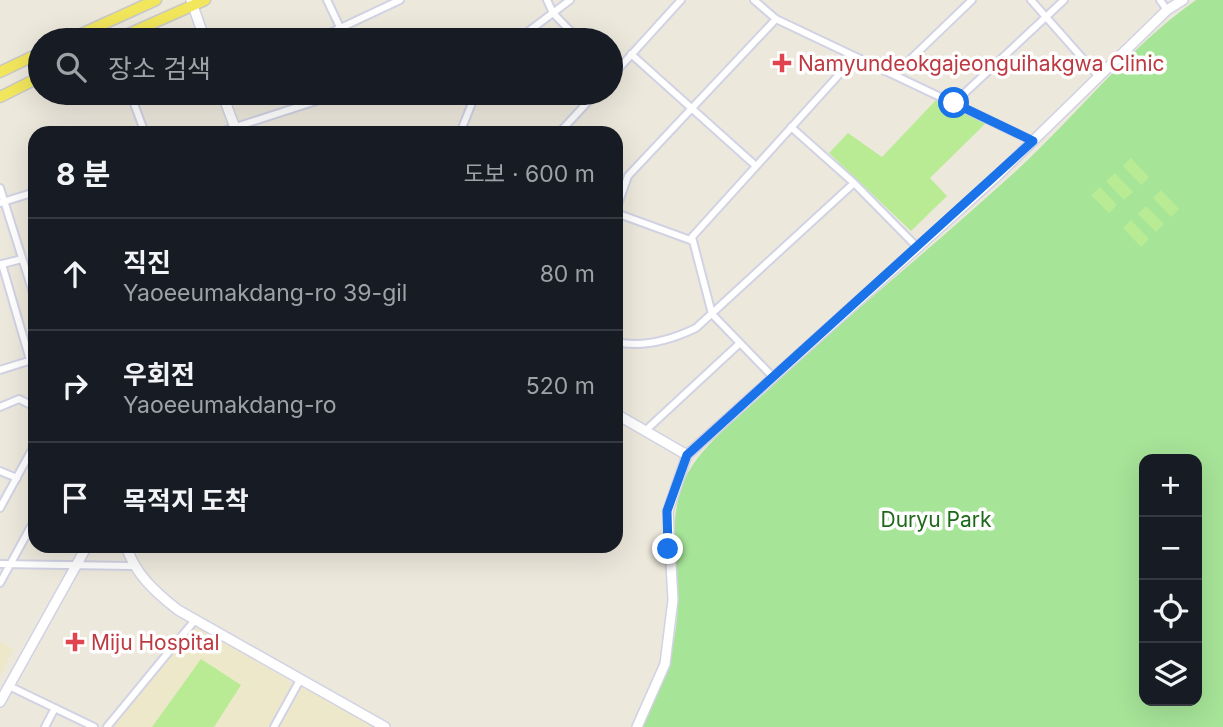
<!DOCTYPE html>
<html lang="ko">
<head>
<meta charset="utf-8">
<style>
	:root { --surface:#171b24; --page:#242831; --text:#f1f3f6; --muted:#9ea1a6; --line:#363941 }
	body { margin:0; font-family:Inter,"Noto Sans KR",sans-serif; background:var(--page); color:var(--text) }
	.controls { position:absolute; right:21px; bottom:21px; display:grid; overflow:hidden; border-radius:14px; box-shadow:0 7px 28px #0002 }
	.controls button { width:63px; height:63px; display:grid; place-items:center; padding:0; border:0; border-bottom:2px solid var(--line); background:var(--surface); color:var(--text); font:35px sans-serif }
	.stop { position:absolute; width:21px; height:21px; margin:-16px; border:5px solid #1a73e8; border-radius:50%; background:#fff }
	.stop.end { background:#1a73e8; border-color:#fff; box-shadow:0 2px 7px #0008 }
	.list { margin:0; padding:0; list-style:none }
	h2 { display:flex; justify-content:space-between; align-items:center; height:91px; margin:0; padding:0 28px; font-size:30px }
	h2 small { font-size:23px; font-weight:400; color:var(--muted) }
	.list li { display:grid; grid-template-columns:46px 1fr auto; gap:21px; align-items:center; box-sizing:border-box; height:112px; padding:0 28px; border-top:2px solid var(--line) }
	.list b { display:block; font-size:26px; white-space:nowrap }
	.list p { margin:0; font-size:23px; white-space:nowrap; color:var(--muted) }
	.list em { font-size:23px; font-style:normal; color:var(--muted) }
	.icon { flex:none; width:38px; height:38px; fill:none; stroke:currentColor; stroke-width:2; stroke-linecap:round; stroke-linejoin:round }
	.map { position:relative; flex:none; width:1223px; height:727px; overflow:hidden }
	.search { position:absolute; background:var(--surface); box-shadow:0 7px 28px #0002; left:28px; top:28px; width:595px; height:77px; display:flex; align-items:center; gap:18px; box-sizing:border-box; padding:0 24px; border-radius:38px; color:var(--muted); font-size:26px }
	.panel { position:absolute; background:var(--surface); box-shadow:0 7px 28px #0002; left:28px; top:126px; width:595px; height:427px; border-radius:21px }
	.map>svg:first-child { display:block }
	.education { fill:#eee8cb }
	.green { fill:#a6e498; fill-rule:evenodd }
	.pitch { fill:#b8eb93 }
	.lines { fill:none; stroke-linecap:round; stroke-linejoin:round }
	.street-casing { stroke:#d1d2e3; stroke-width:10 }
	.secondary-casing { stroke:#d1d2e3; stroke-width:12 }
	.primary-casing { stroke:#c8c8c8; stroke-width:13 }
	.street { stroke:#fff; stroke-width:6 }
	.secondary { stroke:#fff; stroke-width:9 }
	.primary { stroke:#f2e65c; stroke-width:10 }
	.route { stroke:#1a73e8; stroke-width:9 }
	.health-dot { fill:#e0444e; stroke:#fff; stroke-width:2.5 }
	.labels { text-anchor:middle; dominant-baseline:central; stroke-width:7; stroke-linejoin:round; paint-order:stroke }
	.health-label { font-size:21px; fill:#be3a42; stroke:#fff; text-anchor:start }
	.park-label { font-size:21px; fill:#1d6819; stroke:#fff }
</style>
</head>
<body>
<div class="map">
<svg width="1223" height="727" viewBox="0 0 1223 727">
	<rect width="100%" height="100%" fill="#ede8dc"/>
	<!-- education -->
	<path class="education" d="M198,628l89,51 5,7 -23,41h-158l79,-97z
		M0,642l14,7 -14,27z
		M300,684l73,43h-96z"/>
	<!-- green -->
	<path class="green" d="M1196,0h27v727h-582c22,-40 36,-80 37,-125 0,-44 -11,-77 6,-121 14,-33 56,-65 82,-89 81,-76 168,-146 250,-221 61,-56 112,-123 180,-171zM1144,459h53v242h-53z"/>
	<!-- pitch -->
	<path class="pitch" d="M936,100l53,20 -59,58 17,18 -36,35 -82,-78 19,-20 34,24z
		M1131,158l18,19 -8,8 -18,-19z
		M1115,173l18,19 -9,8 -18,-19z
		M1100,187l17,18 -8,8 -18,-18z
		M1161,190l18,19 -8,8 -18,-19z
		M1146,206l18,18 -8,8 -18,-18z
		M1131,220l18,19 -8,8 -18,-19z
		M201,659l40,26 -27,42h-62z"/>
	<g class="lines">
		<!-- street casing -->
		<g class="street-casing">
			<path id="street" d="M327,0l19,40
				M547,0l6,13 26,27
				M754,0l22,19 257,122
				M1031,0l68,77
				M1160,0l7,10
				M315,40l85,-40
				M517,40l53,-40
				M631,54l125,112
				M894,75l78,-75
				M611,77l70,-77
				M130,93l15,40
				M954,103l110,-103
				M791,127l63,56 63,64
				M217,133l124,-40
				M460,133l16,-40
				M559,133l37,-40
				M0,188l35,111
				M0,203l35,-11
				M616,210l12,-34 148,-157
				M616,213l77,28
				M22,259l-20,5 28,96
				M616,342c28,6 55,-2 80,-14l158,-145
				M0,370l35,-11
				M773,377l-61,-63 -20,-77 163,-180
				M0,407l19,-8 16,8
				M645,431l95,-88
				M0,471l17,7
				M0,508l35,-64
				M0,564l132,2
				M0,583l35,-64
				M9,686l85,41
				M45,727l10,-19
				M107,727l88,-107
				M274,727l26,-47"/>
		</g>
		<!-- secondary casing -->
		<g class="secondary-casing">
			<path id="secondary" d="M191,0l14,40
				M222,93l15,40
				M616,414l71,41
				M126,546c9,28 29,46 52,64l207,117
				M0,702l87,-156
				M637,727l28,-63 8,-64 -5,-89 19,-56 308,-277 172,-168 16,-10"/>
		</g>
		<!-- primary casing -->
		<g class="primary-casing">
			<path id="primary" d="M68,40l88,-40
				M115,40l90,-40
				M0,72l40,-19
				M0,97l40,-20"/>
		</g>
		<!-- street -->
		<use href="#street" class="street"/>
		<!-- secondary -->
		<use href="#secondary" class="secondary"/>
		<!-- primary -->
		<use href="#primary" class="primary"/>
	</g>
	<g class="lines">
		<!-- route -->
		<path class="route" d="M668,549l-1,-38 20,-56 346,-314 -79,-38"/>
	</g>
	<!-- markers -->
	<g class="health-dot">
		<path d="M778.5 52.5h7v7h7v7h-7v7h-7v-7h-7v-7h7z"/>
		<path d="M71.5 631.5h7v7h7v7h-7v7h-7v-7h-7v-7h7z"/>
	</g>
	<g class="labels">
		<!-- health labels -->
		<g class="health-label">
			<text x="798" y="63">Namyundeokgajeonguihakgwa Clinic</text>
			<text x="91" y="642">Miju Hospital</text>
		</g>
		<!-- park labels -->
		<g class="park-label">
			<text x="936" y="519">Duryu Park</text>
		</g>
	</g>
</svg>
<div class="controls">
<button>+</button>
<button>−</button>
<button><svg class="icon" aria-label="locate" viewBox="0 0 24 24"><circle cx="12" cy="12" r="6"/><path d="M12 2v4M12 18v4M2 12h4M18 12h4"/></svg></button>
<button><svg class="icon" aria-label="layers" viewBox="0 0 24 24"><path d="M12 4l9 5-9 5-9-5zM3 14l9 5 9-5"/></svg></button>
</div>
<div class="stop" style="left:954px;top:103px"></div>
<div class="stop end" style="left:668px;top:549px"></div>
<div class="search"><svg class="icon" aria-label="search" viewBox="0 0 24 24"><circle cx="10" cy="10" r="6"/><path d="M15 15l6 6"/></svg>장소 검색</div>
<section class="panel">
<h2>8 분<small>도보 · 600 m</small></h2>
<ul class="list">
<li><svg class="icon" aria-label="ahead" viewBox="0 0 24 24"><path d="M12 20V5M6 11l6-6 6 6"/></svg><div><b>직진</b><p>Yaoeeumakdang-ro 39-gil</p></div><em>80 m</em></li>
<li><svg class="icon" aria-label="right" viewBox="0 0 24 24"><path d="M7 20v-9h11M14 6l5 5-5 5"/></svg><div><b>우회전</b><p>Yaoeeumakdang-ro</p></div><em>520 m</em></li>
<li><svg class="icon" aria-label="arrive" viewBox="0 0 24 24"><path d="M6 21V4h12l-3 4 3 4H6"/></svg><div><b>목적지 도착</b></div></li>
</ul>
</section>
</div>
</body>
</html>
